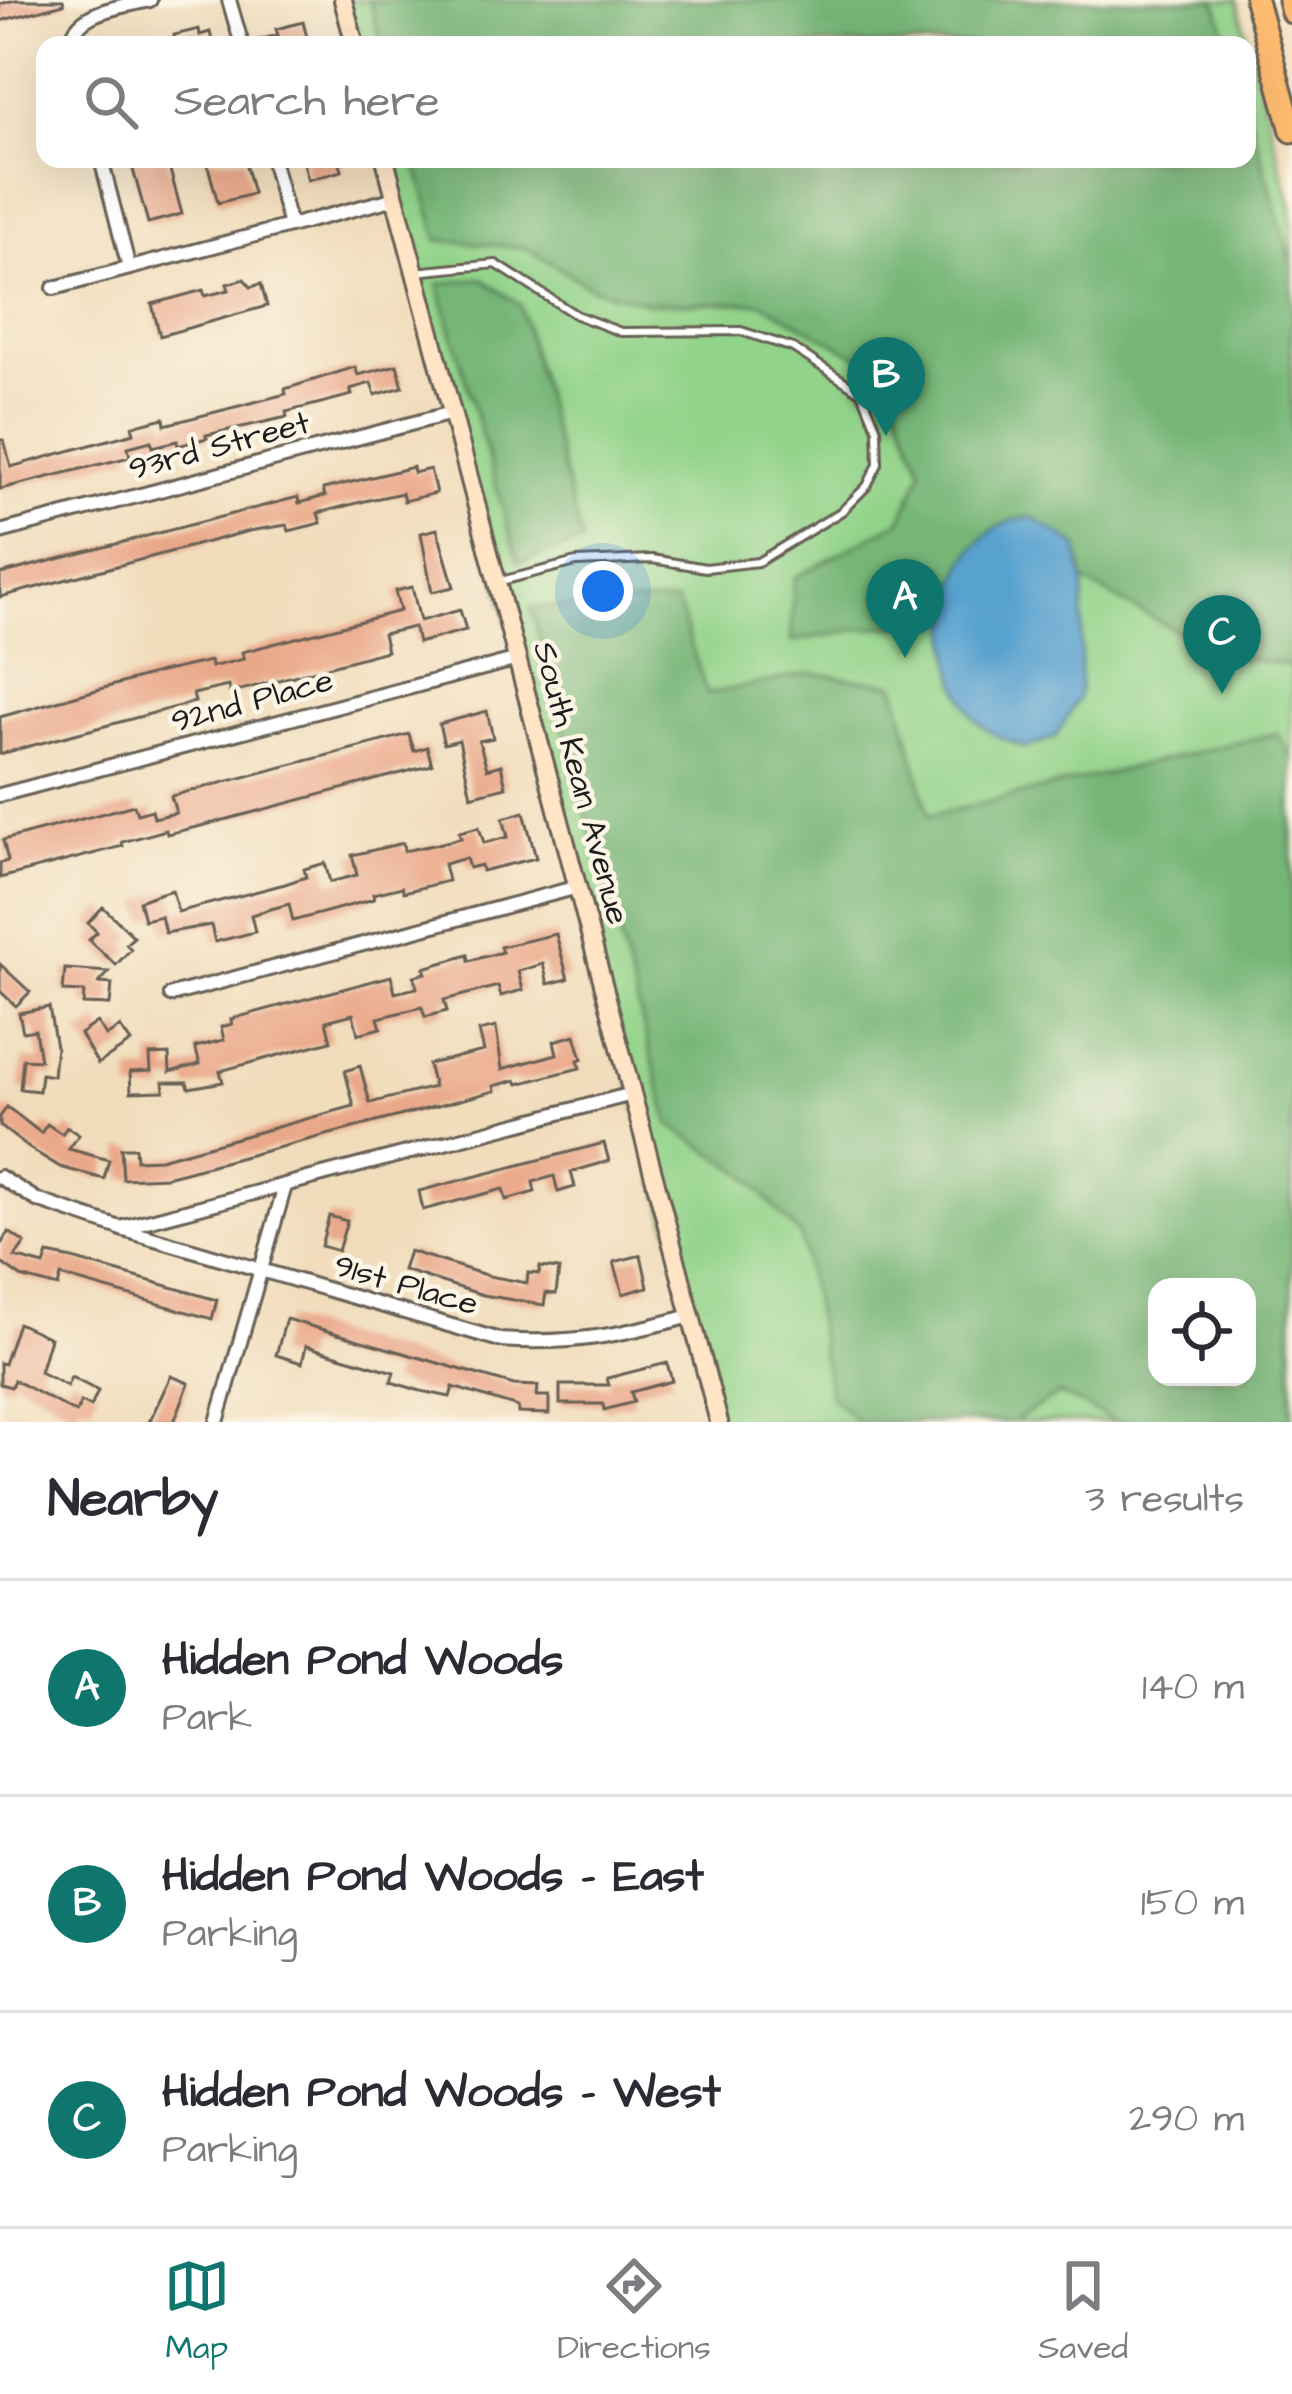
<!DOCTYPE html>
<html lang="en">
<head>
<meta charset="utf-8">
<style>
	:root { --surface:#fff; --page:#f2f2f3; --text:#2b2b33; --muted:#7c7c81; --line:#e1e1e2; --accent:#0f766e }
	body { margin:0; font-family:"Architects Daughter",sans-serif; background:var(--page); color:var(--text) }
	.controls { position:absolute; right:36px; bottom:36px; display:grid; overflow:hidden; border-radius:24px; box-shadow:0 12px 48px #0002 }
	.controls button { width:108px; height:108px; display:grid; place-items:center; padding:0; border:0; border-bottom:3px solid var(--line); background:var(--surface); color:var(--text); font:60px sans-serif }
	.you { position:absolute; left:603px; top:591px; width:42px; height:42px; margin:-30px; border:9px solid #fff; border-radius:50%; background:#1a73e8; box-shadow:0 0 0 18px #1a73e833 }
	.badge { display:grid; place-items:center; width:78px; height:78px; border-radius:50%; background:var(--accent); color:#fff; font-size:39px; font-weight:700 }
	.pin { position:absolute; translate:-50% -99px; filter:drop-shadow(0 3px 6px #0008) }
	.pin::after { content:''; position:absolute; top:63px; width:42px; height:36px; background:inherit; clip-path:polygon(0 0,100% 0,50% 100%) }
	.list { margin:0; padding:0; list-style:none }
	h2 { display:flex; justify-content:space-between; align-items:center; height:156px; margin:0; padding:0 48px; font-size:51px }
	h2 small { font-size:39px; font-weight:400; color:var(--muted) }
	.list li { display:grid; grid-template-columns:78px 1fr auto; gap:36px; align-items:center; box-sizing:border-box; height:216px; padding:0 48px; border-top:3px solid var(--line) }
	.list b { display:block; font-size:45px; white-space:nowrap }
	.list p { margin:0; font-size:39px; white-space:nowrap; color:var(--muted) }
	.list em { font-size:39px; font-style:normal; color:var(--muted) }
	.icon { flex:none; width:66px; height:66px; fill:none; stroke:currentColor; stroke-width:2; stroke-linecap:round; stroke-linejoin:round }
	.map { position:relative; flex:none; width:1292px; height:1422px; overflow:hidden }
	.search { position:absolute; background:var(--surface); box-shadow:0 12px 48px #0002; left:36px; right:36px; top:36px; height:132px; display:flex; align-items:center; gap:30px; box-sizing:border-box; padding:0 42px; border-radius:24px; color:var(--muted); font-size:45px }
	.sheet { height:804px; background:var(--surface) }
	nav { display:flex; justify-content:space-around; align-items:center; box-sizing:border-box; height:168px; border-top:3px solid var(--line); background:var(--surface); font-size:33px; color:var(--muted) }
	nav a { display:grid; justify-items:center; gap:6px }
	nav .on { color:var(--accent) }
	.map>svg:first-child { display:block }
	.green { fill:#92d38a; stroke:#577853; stroke-width:3; fill-rule:evenodd }
	.forest { fill:#75b576; stroke:#486849; stroke-width:3; fill-rule:evenodd }
	.water { fill:#58a2d0; stroke:#3a5f76; stroke-width:3 }
	.building { fill:#eaa88a }
	.lines { fill:none; stroke-linecap:round; stroke-linejoin:round }
	.lane-casing { stroke:#676054; stroke-width:12 }
	.street-casing { stroke:#676054; stroke-width:18 }
	.secondary-casing { stroke:#676054; stroke-width:22 }
	.highway-casing { stroke:#676054; stroke-width:27 }
	.lane { stroke:#fff; stroke-width:6 }
	.street { stroke:#fff; stroke-width:12 }
	.secondary { stroke:#ffe4c6; stroke-width:16 }
	.highway { stroke:#febc70; stroke-width:21 }
	.labels { text-anchor:middle; dominant-baseline:central; stroke-width:9; stroke-linejoin:round; paint-order:stroke }
	.street-label { font-size:33px; fill:#1c1c1c; stroke:#fcf5e5 }
</style>
</head>
<body>
<div class="map">
<svg width="1292" height="1422" viewBox="0 0 1292 1422">
	<rect width="100%" height="100%" fill="#fcf5e5"/>
	<filter id="ink" filterUnits="userSpaceOnUse"><feTurbulence type="fractalNoise" baseFrequency=".00833" numOctaves="2"/><feDisplacementMap in="SourceGraphic" scale="24" xChannelSelector="R" yChannelSelector="G"/><feConvolveMatrix kernelMatrix="1 2 1 2 8 2 1 2 1" color-interpolation-filters="sRGB"/></filter>
	<filter id="wash" filterUnits="userSpaceOnUse"><feTurbulence type="fractalNoise" baseFrequency=".004" numOctaves="4" result="noise"/><feDisplacementMap in="SourceGraphic" scale="48" xChannelSelector="R" yChannelSelector="G"/><feGaussianBlur stdDeviation="2.7" result="paint"/><feColorMatrix in="noise" values="0 0 0 0 0 0 0 0 0 0 0 0 0 0 0 0 0 1.4 0 .05"/><feComposite in="paint" operator="in"/></filter>
	<g filter="url(#wash)">
		<rect width="100%" height="100%" fill="#f1ddbc"/>
		<!-- green -->
		<path class="green" d="M342,0h895l55,208v1214h-571l-337,-1263h863v-114h-893zM1157,1287h90v90h-90z"/>
		<!-- forest -->
		<path class="forest" d="M369,0h847l13,45h-847z
			M1247,107l45,157v408l-5,-7 -66,-10 -137,-74 -7,-36 -63,-25c-38,18 -62,59 -65,101l-89,8 -69,13 3,-64 107,-58 21,-50 -38,-99 -122,-68h-113l-57,-15 -66,-40 -88,-8 -23,-81h832z
			M481,278l39,27 62,238 -64,19 -80,-278z
			M677,602l30,92 104,-21 84,11 34,132 348,-83 15,25v664h-175l-58,-28 -46,28h-155l-28,-26 -29,-159 -56,-63 -75,-49 -139,-517zM1247,1287v90h-90v-90z"/>
		<!-- water -->
		<path class="water" d="M1032,517l45,28 7,36 -5,115 -23,41 -30,11c-16,-7 -37,-13 -49,-27 -47,-61 -38,-195 55,-204z"/>
		<g id="blocks">
			<!-- building -->
			<path class="building" d="M15,0h48l1,4 -64,17v-17z
				M303,22l6,23h-54l-1,-4 24,-6 -2,-6z
				M199,29l1,6 10,-3 3,13h-37l-2,-10z
				M130,159h37l15,55 -34,9z
				M206,159h38l9,35 -35,9z
				M303,159h36l3,12 -34,9z
				M244,279l7,8 10,-3 6,22 -107,30 -8,-32 51,-14 2,6 24,-6 -2,-6z
				M397,365l6,22 -28,8 -4,-12 -21,6 2,6 -66,17 1,5 -81,18 1,3 -29,8 -1,-5 -24,6 -2,-6 -23,6 2,10 -130,32v-49h4l7,27 123,-34 -2,-7 32,-8 1,7 121,-31 -1,-5 70,-22 3,8z
				M413,467l1,6 16,-4 6,24 -32,8 -2,-8 -37,8 -47,12 3,10 -32,8 -2,-6 -38,6 -249,66v-23l298,-77 1,6 26,-7 -2,-7z
				M437,529l17,58 -22,5 -11,-59z
				M412,587l8,34 40,-11 6,20 -48,13 -4,-16 -31,7 4,17 -157,42 -2,-7 -35,8 2,8 -195,52v-37l161,-45 49,-11 1,6 33,-8 -2,-7 158,-41 -5,-20z
				M487,711l6,27 -14,3 8,28 14,-4 5,22 -35,9 -12,-56 -15,4 -5,-20z
				M409,734l5,17 13,-4 5,18 -227,60 -38,9 -1,-4 -44,12 1,4 -123,32v-15l8,-2 -5,-21 131,-35 3,9 15,-4 2,8 22,-5 -5,-17z
				M524,812l12,46 -54,13 -1,-6 -12,3 -3,-10 -22,6 4,17 -44,11 -2,-5 -29,7 1,5 -81,22 -4,-17 -22,6 -16,5 4,17 -40,10 -4,-17 -46,8 -4,-17 -17,4 -5,-19 16,-6 17,-5 6,22 107,-28 21,-7 -2,-8 21,-6 5,19 27,-7 -5,-20 51,-12 1,8 34,-7 23,-6 -2,-6 20,-5 5,16 24,-6 -5,-19z
				M103,907l31,30 -8,7 5,5 -15,16 -27,-25 8,-8 -9,-9z
				M556,934l12,45 -20,5 -5,-20 -25,7 5,19 -22,6 -3,-10 -54,14 3,11 -22,6 -3,-10 -44,11 3,10 -23,6 -5,-20 -27,7 5,20 -111,30 3,11 -34,6 -2,-6h-24l1,9 -33,1 -1,-20 21,-1 -1,-16 19,-1 1,18 30,-8 -5,-17 29,-7 -3,-13 11,-3 -1,-5 160,-43 4,17 22,-5 -3,-12 12,-3 -2,-5 44,-13 1,6 33,-9 -2,-5z
				M0,964l30,28 -14,14 -16,-15z
				M65,969l44,3 -10,11 13,1 -2,21 -27,-1 1,-12 -21,-1z
				M49,1007l7,40 -3,29 -12,-2 -2,17 -19,-2 3,-30 17,1 -5,-30 -12,2 -4,-19z
				M97,1022l9,14 14,-9 11,15 -33,22 -18,-30z
				M496,1027l6,42 55,-15 -3,-13 21,-6 7,24 -4,1 2,8 -62,16 -2,-4 -22,6 1,5 -329,86 -43,2 -2,-31h14l1,12 24,-1 194,-53 -9,-35 15,-5 10,37 64,-16 -6,-23 56,-13 -5,-20z
				M7,1107l34,26 6,-9 15,10 5,-7 12,8 -10,14 40,11 -5,19 -44,-12 -31,-19 -29,-22v-9z
				M604,1143l5,18 -38,11 4,15 -17,5 -4,-16 -21,6 2,10 -29,8 -3,-11 -80,21 -4,-19z
				M329,1216l18,5 -9,30 -17,-5z
				M9,1232l16,11 -10,14 29,8 4,-11 25,5 144,41 -5,19 -151,-43 -3,11 -37,-10 -21,-15v-16z
				M409,1251l80,25 38,7 1,-10 11,1 1,-7 19,2 -3,25 -10,-1 -2,12 -61,-10 -80,-25z
				M641,1255l7,32 -25,7 -9,-32z
				M286,1319l228,66 24,1 -1,10h12v18l-31,-1v-6l-65,-20 -3,10 -29,-6 -30,-9 3,-10 -88,-26 -4,17 -26,-8z
				M18,1323l32,15 -10,34 27,14 4,-9 27,14 -7,16 -10,-5 -5,11 -62,-33 -3,7 -11,-3v-21l4,1z
				M667,1363l5,18 -41,11 3,10 -30,8 -1,-6h-43v-19h49l-2,-7z
				M171,1376l18,7 -15,39h-25z"/>
		</g>
	</g>
	<g filter="url(#ink)">
		<use href="#blocks" fill-opacity="0" stroke="#676054" stroke-width="3"/>
		<g class="lines">
			<!-- lane casing -->
			<g class="lane-casing">
				<path id="lane" d="M415,272l81,-8 80,51 45,17 120,-1 52,17 69,45 15,36 1,35 -11,22 -25,25 -84,51 -52,6 -54,-9 -76,3 -75,19"/>
			</g>
			<!-- street casing -->
			<g class="street-casing">
				<path id="street" d="M229,0l13,45
					M71,45c2,-35 51,-38 79,-45
					M101,159l28,109
					M272,159l18,67
					M54,288l342,-90
					M0,532l452,-119
					M0,795l518,-136
					M171,995l407,-108
					M0,1177l37,23 83,28 512,-134
					M121,1229l379,111c75,5 119,-5 191,-24
					M217,1422l68,-236"/>
			</g>
			<!-- secondary casing -->
			<g class="secondary-casing">
				<path id="secondary" d="M343,0l12,45
					M385,159l334,1263"/>
			</g>
			<!-- highway casing -->
			<g class="highway-casing">
				<path id="highway" d="M1256,0l36,131
					M1289,0l3,12"/>
			</g>
			<!-- lane -->
			<use href="#lane" class="lane"/>
			<!-- street -->
			<use href="#street" class="street"/>
			<!-- secondary -->
			<use href="#secondary" class="secondary"/>
			<!-- highway -->
			<use href="#highway" class="highway"/>
		</g>
	</g>
	<g class="labels">
		<!-- street labels -->
		<g class="street-label">
			<text transform="translate(219 446) rotate(-15)">93rd Street</text>
			<text transform="translate(252 701) rotate(-15)">92nd Place</text>
			<text transform="translate(581 783) rotate(75)">South Kean Avenue</text>
			<text transform="translate(406 1285) rotate(16)">91st Place</text>
		</g>
	</g>
</svg>
<div class="controls">
<button><svg class="icon" aria-label="locate" viewBox="0 0 24 24"><circle cx="12" cy="12" r="6"/><path d="M12 2v4M12 18v4M2 12h4M18 12h4"/></svg></button>
</div>
<div class="you"></div>
<div class="pin badge" style="left:905px;top:658px">A</div>
<div class="pin badge" style="left:886px;top:436px">B</div>
<div class="pin badge" style="left:1222px;top:694px">C</div>
<div class="search"><svg class="icon" aria-label="search" viewBox="0 0 24 24"><circle cx="10" cy="10" r="6"/><path d="M15 15l6 6"/></svg>Search here</div>
</div>
<section class="sheet">
<h2>Nearby<small>3 results</small></h2>
<ul class="list">
<li><span class="badge">A</span><div><b>Hidden Pond Woods</b><p>Park</p></div><em>140 m</em></li>
<li><span class="badge">B</span><div><b>Hidden Pond Woods - East</b><p>Parking</p></div><em>150 m</em></li>
<li><span class="badge">C</span><div><b>Hidden Pond Woods - West</b><p>Parking</p></div><em>290 m</em></li>
</ul>
</section>
<nav>
<a class="on"><svg class="icon" aria-label="map" viewBox="0 0 24 24"><path d="M3 6l6-2 6 2 6-2v14l-6 2-6-2-6 2zM9 4v14M15 6v14"/></svg>Map</a>
<a><svg class="icon" aria-label="directions" viewBox="0 0 24 24"><path d="M12 3l9 9-9 9-9-9zM9 14v-3h6M13 9l2 2-2 2"/></svg>Directions</a>
<a><svg class="icon" aria-label="saved" viewBox="0 0 24 24"><path d="M7 4h10v16l-5-4-5 4z"/></svg>Saved</a>
</nav>
</body>
</html>
